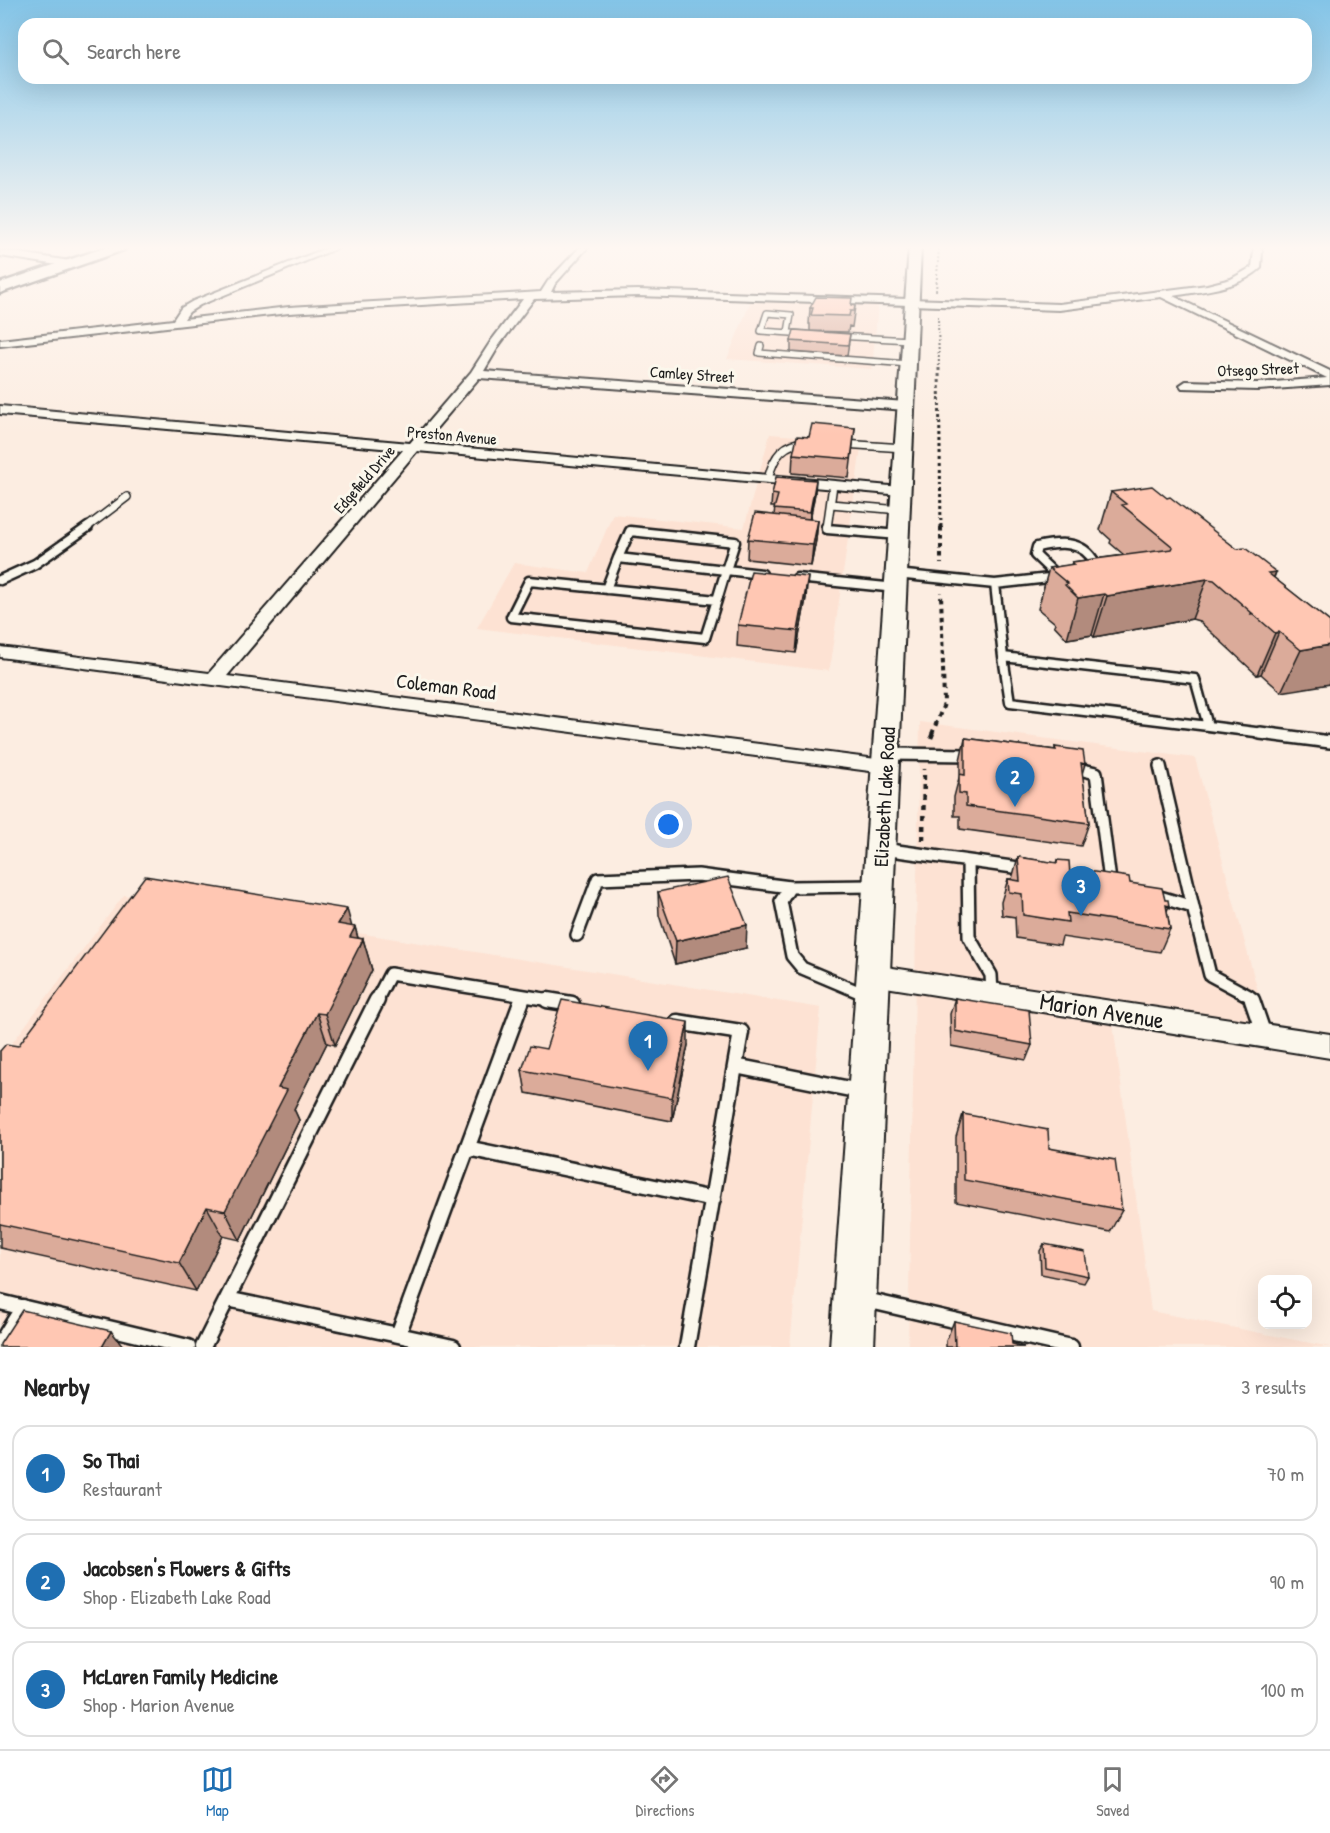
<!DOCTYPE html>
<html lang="en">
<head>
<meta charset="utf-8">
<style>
	:root { --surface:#fff; --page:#f6f6f6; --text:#222; --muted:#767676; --line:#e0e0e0; --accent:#1f6fb2 }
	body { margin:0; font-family:"Patrick Hand",sans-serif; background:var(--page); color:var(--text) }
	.controls { position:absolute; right:18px; bottom:18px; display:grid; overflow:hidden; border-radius:12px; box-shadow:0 6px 24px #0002 }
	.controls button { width:54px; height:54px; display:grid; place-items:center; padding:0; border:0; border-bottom:2px solid var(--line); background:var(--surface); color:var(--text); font:30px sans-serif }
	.you { position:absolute; left:669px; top:825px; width:21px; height:21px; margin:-15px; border:4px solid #fff; border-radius:50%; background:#1a73e8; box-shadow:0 0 0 9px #1a73e833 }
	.badge { display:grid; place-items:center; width:39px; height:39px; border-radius:50%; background:var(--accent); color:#fff; font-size:20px; font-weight:700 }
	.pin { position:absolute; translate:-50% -50px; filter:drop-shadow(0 2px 3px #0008) }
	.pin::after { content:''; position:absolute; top:32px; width:21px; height:18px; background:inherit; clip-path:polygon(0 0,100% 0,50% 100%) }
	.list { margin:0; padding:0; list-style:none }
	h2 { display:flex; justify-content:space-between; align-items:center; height:78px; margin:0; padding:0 24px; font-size:26px }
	h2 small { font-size:20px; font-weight:400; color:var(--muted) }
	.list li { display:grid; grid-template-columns:39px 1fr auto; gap:18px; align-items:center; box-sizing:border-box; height:96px; margin:0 12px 12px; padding:0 12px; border:2px solid var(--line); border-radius:18px }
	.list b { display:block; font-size:22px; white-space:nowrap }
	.list p { margin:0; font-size:20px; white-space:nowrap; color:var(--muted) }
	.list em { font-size:20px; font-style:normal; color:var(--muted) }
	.icon { flex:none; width:33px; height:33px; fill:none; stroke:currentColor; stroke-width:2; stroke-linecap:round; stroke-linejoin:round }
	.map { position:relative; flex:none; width:1330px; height:1347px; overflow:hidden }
	.search { position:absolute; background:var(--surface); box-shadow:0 6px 24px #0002; left:18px; right:18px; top:18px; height:66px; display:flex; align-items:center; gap:15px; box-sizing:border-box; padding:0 21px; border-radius:18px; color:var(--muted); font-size:22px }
	.sheet { height:402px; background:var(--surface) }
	nav { display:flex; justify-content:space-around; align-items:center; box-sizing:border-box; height:84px; border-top:2px solid var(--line); background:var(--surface); font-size:16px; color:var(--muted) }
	nav a { display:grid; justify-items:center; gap:3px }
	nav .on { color:var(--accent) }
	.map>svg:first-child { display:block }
	.built { fill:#fde2d3 }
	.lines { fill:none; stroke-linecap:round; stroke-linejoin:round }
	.service-far4-casing { stroke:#1c1c1c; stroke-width:8 }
	.service-far3-casing { stroke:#1c1c1c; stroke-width:10 }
	.service-far2-casing { stroke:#1c1c1c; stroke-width:13 }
	.service-far1-casing { stroke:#1c1c1c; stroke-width:16 }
	.service-casing { stroke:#1c1c1c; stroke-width:19 }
	.minor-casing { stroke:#1c1c1c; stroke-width:4 }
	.secondary-casing { stroke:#1c1c1c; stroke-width:4 }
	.trunk-casing { stroke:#1c1c1c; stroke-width:5 }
	.path-far3 { stroke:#1c1c1c; stroke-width:2; stroke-dasharray:2 2; stroke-linecap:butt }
	.path-far2 { stroke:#1c1c1c; stroke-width:3; stroke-dasharray:3 3; stroke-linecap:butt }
	.path-far1 { stroke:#1c1c1c; stroke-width:4; stroke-dasharray:4.5 4.5; stroke-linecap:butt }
	.path { stroke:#1c1c1c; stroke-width:4.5; stroke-dasharray:5 5; stroke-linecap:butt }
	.service-far4 { stroke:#fbf7ec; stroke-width:5 }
	.service-far3 { stroke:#fbf7ec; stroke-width:7 }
	.service-far2 { stroke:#fbf7ec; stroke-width:8 }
	.service-far1 { stroke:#fbf7ec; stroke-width:11 }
	.service { stroke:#fbf7ec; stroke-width:14 }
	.minor { fill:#fbf7ec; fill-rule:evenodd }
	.secondary { fill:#fbf7ec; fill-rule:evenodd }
	.trunk { fill:#fbf7ec; fill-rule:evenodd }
	.wall { fill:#dbab9a; stroke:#1c1c1c; stroke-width:1.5 }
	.shaded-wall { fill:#b28b7d; stroke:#1c1c1c; stroke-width:1.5 }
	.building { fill:#ffc7b3; stroke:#1c1c1c; stroke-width:1.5 }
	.labels { text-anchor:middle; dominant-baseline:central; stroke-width:6; stroke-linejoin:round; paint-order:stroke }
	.far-street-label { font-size:16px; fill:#1c1c1c; stroke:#fbf7ec }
	.street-label { font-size:20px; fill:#1c1c1c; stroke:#fbf7ec }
	.near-street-label { font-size:24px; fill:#1c1c1c; stroke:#fbf7ec }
</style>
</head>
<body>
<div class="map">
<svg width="1330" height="1347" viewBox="0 0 1330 1347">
	<rect width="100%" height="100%" fill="#fcede1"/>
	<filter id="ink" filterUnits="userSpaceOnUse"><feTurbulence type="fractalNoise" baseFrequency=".0167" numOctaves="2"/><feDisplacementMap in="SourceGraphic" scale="12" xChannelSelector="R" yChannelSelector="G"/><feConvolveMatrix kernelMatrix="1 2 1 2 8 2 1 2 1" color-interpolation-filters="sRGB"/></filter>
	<g filter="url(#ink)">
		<!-- built -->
		<path class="built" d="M751,301l127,4 -6,64 -145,-10z
			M770,434l92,7 -33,230 -352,-43 37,-65 74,10 25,-59 131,14z
			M920,722l275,36 72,267 -157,-24 41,310 179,36h-422z
			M124,895l697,113 -31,339h-790v-288z"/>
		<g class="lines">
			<!-- service-far4 casing -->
			<g class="service-far4-casing">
				<path id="service-far4" d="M788,332l3,-17 -24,-2 -6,18 45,3
					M837,336l73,4
					M761,346l-2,7 150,11"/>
			</g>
			<!-- service-far3 casing -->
			<g class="service-far3-casing">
				<path id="service-far3" d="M843,444l61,4
					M768,479c6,-24 15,-36 41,-38
					M831,504l69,6
					M86,528l41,-31
					M827,528l6,-43"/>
			</g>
			<!-- service-far2 casing -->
			<g class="service-far2-casing">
				<path id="service-far2" d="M827,527v2l72,6
					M630,531l105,11 -9,28 -108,-12z
					M726,570l36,4
					M896,574l99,10 63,-7
					M1057,576l-22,-21 2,-8c23,-5 46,-7 58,16l-5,4
					M797,578l99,10
					M0,580l35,-16 53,-37
					M529,581l188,19 -12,38 -194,-21z
					M995,584l8,73
					M606,589l12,-31
					M717,600l9,-30
					M1003,657l192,22 13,47 -198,-24z
					M1208,726l63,8"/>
			</g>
			<!-- service-far1 casing -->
			<g class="service-far1-casing">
				<path id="service-far1" d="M1260,733l70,9
					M889,754l82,1
					M1160,766l33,141
					M1074,768l22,5 14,108h-4
					M883,849l144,20
					M968,861l1,76 22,38 1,18
					M1153,895l40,12 17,68 39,21 4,5
					M577,935l21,-56 100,-4 92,12
					M866,995l-64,-27 -10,-12 -11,-55 9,-14 83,-1
					M376,1001l14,-27 166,27
					M521,1001l2,-5"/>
			</g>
			<!-- service casing -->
			<g class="service-casing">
				<path id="service" d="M547,1000l25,4
					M1252,1000l12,35
					M677,1022l64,10 -6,34
					M467,1148l246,51
					M227,1299l171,36 124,-335
					M866,1300l205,47
					M0,1302l188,45
					M398,1335l55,12
					M0,1344l23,-37
					M203,1347l174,-347
					M687,1347l48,-281 125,25"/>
			</g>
			<!-- minor casing -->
			<g class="minor-casing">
				<path id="minor" d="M329,247h11l-140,58 -11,7 -5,7 105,-12 252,-15 7,-11 32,-34h8l-33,37 -4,8 87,-2 421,14 148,-19 24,-6 21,-12 2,-16 -2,-4h8l2,4 -1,17c-23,21 -58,23 -88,28l157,75v14l-72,5 -76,-2 -2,-3 6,-4 72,2 69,-5 -166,-81 -102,13 -421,-14 -104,3 -34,45 -16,27 422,31 6,4 -6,4 -427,-32 -56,66 478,43 7,4 -7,4 -484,-44 -190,225 665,85 3,5 -3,5 -7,2 -885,-116v-10l209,26 194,-223 -403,-36v-8l410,37 61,-71 20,-31 32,-42 -234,14 -289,33v-6l173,-20 8,-12 12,-7z
					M0,250l70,11 5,3 -5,3 -70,-11z
					M873,965l457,69v24l-457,-73 -9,-3 -3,-7 3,-7z"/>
			</g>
			<!-- secondary casing -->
			<g class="secondary-casing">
				<path id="secondary" d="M909,247h12l-47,1100h-44z"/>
			</g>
			<!-- trunk casing -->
			<g class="trunk-casing">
				<path id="trunk" d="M107,247h19l-2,3 -124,43v-10z"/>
			</g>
			<!-- path-far3 -->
			<path class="path-far3" d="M936,291l3,-44
				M938,316l1,54"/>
			<!-- path-far2 -->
			<path class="path-far2" d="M939,368l2,160"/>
			<!-- path-far1 -->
			<path class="path-far1" d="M941,527v37
				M932,734l12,-30 -3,-112"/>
			<!-- path -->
			<path class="path" d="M931,738l2,-5
				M923,840l1,-71"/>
			<!-- service-far4 -->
			<use href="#service-far4" class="service-far4"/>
			<!-- service-far3 -->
			<use href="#service-far3" class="service-far3"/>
			<!-- service-far2 -->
			<use href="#service-far2" class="service-far2"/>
			<!-- service-far1 -->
			<use href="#service-far1" class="service-far1"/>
			<!-- service -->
			<use href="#service" class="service"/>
			<!-- minor -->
			<use href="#minor" class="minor"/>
			<!-- secondary -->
			<use href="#secondary" class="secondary"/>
			<!-- trunk -->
			<use href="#trunk" class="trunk"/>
		</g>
		<!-- wall -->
		<path class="wall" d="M855,306l-3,21 -3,-1 -1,6 -38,-1v-7h-1l1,-16z
			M850,334l-3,22 -56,-4v-11z
			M855,428l-6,50 -57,-5 1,-19 16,-17z
			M1111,492l56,6 70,51 39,23 -2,6 56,44 -49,70 -20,-18 -4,1 -58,-54 -7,-2 -98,18 -2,-2 -25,4 -13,-14 1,-2 -17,-14 11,-41 22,-3 1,-3 52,-7 -14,-12 1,-3 -11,-10z
			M815,493l-5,26 8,1 -2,20 -5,26 -64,-7 1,-20 26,-24 1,-8h-4l1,-13z
			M806,598l-10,55 -59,-7 1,-21z
			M965,738l90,12v-3l30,17 -3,10 7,49 -8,23 -121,-17v-13h-6v-19l6,-23v-14z
			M1018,857l38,6 1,-3 13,15h2v-3l13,5 3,-6 42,12 35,17 4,6 -2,5 3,18 -10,23 -98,-15 -2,8 -44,-7 -1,-21 -13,-2 -1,-13 7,-23h4z
			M658,892l88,56 -71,16 -16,-49z
			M352,927h3l3,11 5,1 9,31 -37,75 -8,-2 -33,66 5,11 -59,120 -17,-4 -27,55 -196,-43v-197l18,-5z
			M955,998l77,47 -6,15 -75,-14 -1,-32z
			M688,1045l-16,76 -146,-28 -4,-23 24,-21z
			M963,1114l159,96 -12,22 -154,-30v-65z
			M1044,1244l44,32 -4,7 -43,-9 -1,-23z
			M954,1321l58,23 12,3h-78v-6z"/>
		<!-- shaded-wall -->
		<path class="shaded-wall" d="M816,480l-1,13 -6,33 1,-14z
			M818,520l-2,20 -5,26 2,-21z
			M1276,572l-17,40 -8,2 17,-41z
			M808,577l-2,21 -10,55 2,-22z
			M1207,579l-15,40 -98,18 13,-41z
			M1104,594l-12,41 -25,4 11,-41z
			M1279,632l-18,42 -4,1 18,-42z
			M1330,645v39l-49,8 20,-42z
			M347,909l6,22 2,-4 5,19 3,-7 9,31 -37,75 -10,-31 13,-90z
			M747,925l-1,23 -71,16 1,-23z
			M317,1013l10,30 -33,66 5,11 -59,120 -15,-29 53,-123z
			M688,1022v23l-16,76v-23z
			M207,1207l16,29 -27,55 -17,-28z
			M111,1331l13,16h-22z"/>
		<!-- building -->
		<path class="building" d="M816,297l36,1 -1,7 4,1 -1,5h-4l-1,5 -38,-1 2,-7h-3z
			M794,330l56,4 -2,11 -57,-4z
			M812,424l43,4 -4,31 -58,-5 4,-18 12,1z
			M776,477l40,3 -6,32 -36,-3 4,-14 -6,-1z
			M1152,486l15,12 3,-1 67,52 8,-1 31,24 -8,1 62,49v23l-29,5 -22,-18 -4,1 -61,-53 -7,-1 -100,17 -3,-2 -26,4 -13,-13 3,-1 -19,-16 25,-4 -2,-2 100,-13 1,-2 -51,-42 4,-1 -15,-12z
			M755,513l63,7 -5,25 -65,-6z
			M751,571l57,6 -10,54 -60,-6z
			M965,738l91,12 -1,-3 28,4 2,13 -4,-1 8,60 -123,-17v-12l-7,-1v-19l6,1z
			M1018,857l39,6v-3l12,1 1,14h3l-1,-3 13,2v3h3v-6l41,6 1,6 32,5 3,12h3l1,6 -3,-1 4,24 -103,-16 1,9 -45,-7 -1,-21 -13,-2 -1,-13 12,2z
			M145,876l202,33 -9,15 17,3 -5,10 13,2 -38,75 -8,-1 -39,75 9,2 -62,121 -18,-4 -28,56 -179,-39v-173l6,-7 12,2z
			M728,877l19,48 -71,16 -18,-49z
			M955,998l74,12 3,35 -77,-14z
			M562,1000l126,22 -16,76 -150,-28 8,-24 16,3z
			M963,1114l85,16 1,18 66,12 7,50 -158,-30z
			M1044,1244l41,8 3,24 -43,-9z
			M22,1310l89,21 -9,16h-102v-3z
			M954,1321l57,12 1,11 12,3h-69z"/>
	</g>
	<!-- sky -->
	<linearGradient id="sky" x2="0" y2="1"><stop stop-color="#83c4e7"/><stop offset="0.57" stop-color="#fef7f2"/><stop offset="1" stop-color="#fef7f2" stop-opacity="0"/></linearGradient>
	<rect width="1330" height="435" fill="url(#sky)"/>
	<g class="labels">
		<!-- far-street labels -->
		<g class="far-street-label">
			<text transform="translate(1258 369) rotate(-2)">Otsego Street</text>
			<text transform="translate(692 374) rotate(4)">Camley Street</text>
			<text transform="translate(452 435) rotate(5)">Preston Avenue</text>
			<text transform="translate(364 479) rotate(-49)">Edgefield Drive</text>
		</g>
		<!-- street labels -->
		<g class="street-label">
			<text transform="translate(446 686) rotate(7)">Coleman Road</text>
			<text transform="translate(884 797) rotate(-87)">Elizabeth Lake Road</text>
		</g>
		<!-- near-street labels -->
		<g class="near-street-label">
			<text transform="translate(1102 1010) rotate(9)">Marion Avenue</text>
		</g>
	</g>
</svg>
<div class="controls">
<button><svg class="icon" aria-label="locate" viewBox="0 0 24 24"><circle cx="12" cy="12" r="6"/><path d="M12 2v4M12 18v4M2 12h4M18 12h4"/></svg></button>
</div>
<div class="you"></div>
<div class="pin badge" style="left:648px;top:1071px">1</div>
<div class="pin badge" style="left:1015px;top:807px">2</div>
<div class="pin badge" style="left:1081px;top:916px">3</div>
<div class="search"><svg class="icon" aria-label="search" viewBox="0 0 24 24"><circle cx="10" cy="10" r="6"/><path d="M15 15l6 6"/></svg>Search here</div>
</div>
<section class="sheet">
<h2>Nearby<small>3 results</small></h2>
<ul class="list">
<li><span class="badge">1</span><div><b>So Thai</b><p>Restaurant</p></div><em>70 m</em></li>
<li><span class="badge">2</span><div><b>Jacobsen's Flowers &amp; Gifts</b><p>Shop · Elizabeth Lake Road</p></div><em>90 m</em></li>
<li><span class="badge">3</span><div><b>McLaren Family Medicine</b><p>Shop · Marion Avenue</p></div><em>100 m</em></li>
</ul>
</section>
<nav>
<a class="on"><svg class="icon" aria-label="map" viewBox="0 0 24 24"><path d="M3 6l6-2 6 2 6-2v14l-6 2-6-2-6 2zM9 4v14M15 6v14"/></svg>Map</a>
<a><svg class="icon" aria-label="directions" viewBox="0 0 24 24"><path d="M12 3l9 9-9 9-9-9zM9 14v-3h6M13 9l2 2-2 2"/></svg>Directions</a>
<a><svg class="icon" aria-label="saved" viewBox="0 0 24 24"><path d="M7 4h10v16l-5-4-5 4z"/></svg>Saved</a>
</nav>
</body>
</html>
